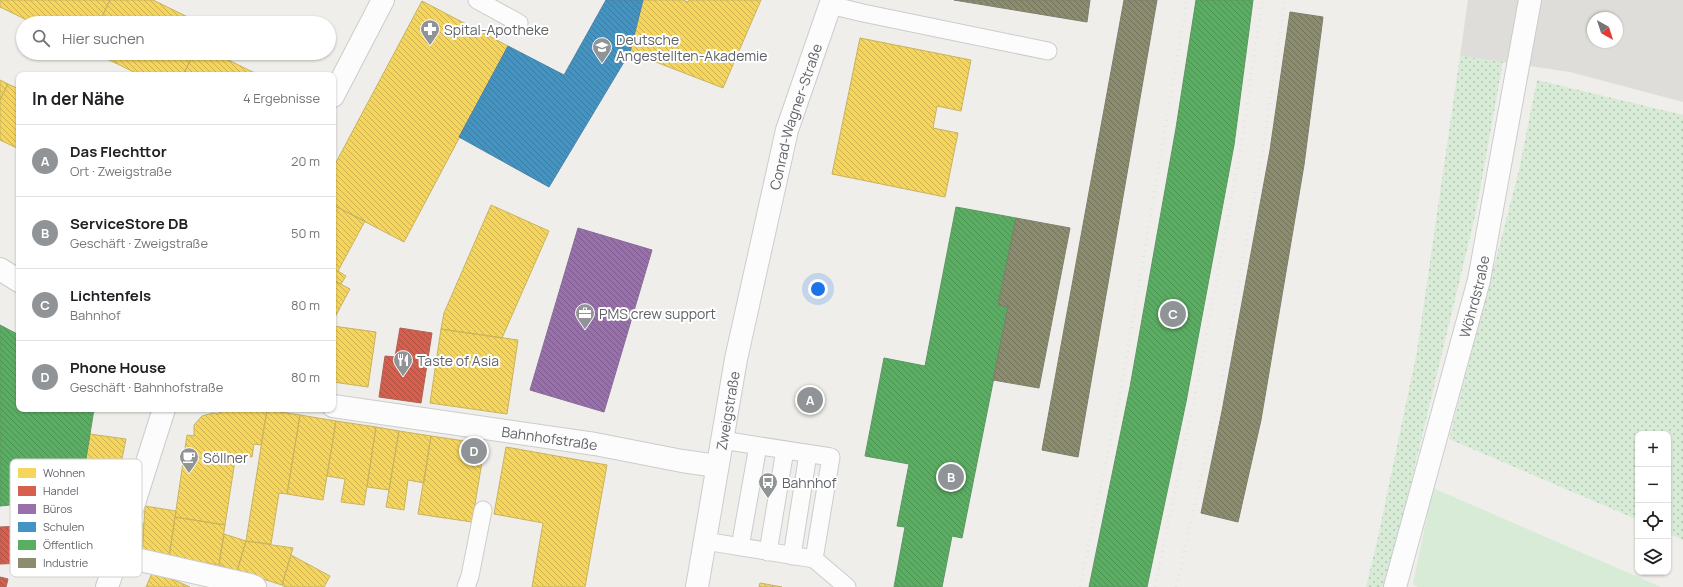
<!DOCTYPE html>
<html lang="de">
<head>
<meta charset="utf-8">
<style>
	:root { --surface:#fff; --page:#f2f2f2; --text:#202124; --muted:#757577; --line:#e0e0e0; --accent:#919496 }
	body { margin:0; font-family:Manrope,sans-serif; background:var(--page); color:var(--text) }
	.controls { position:absolute; right:12px; bottom:12px; display:grid; overflow:hidden; border-radius:8px; box-shadow:0 1px 3px #0004 }
	.controls button { width:36px; height:36px; display:grid; place-items:center; padding:0; border:0; border-bottom:1px solid var(--line); background:var(--surface); color:var(--text); font:20px sans-serif }
	.compass { position:absolute; left:1587px; top:12px; width:36px; height:36px; border-radius:50%; background:var(--surface); box-shadow:0 1px 3px #0004; rotate:141deg }
	.you { position:absolute; left:818px; top:289px; width:14px; height:14px; margin:-10px; border:3px solid #fff; border-radius:50%; background:#1a73e8; box-shadow:0 0 0 6px #1a73e833 }
	.badge { display:grid; place-items:center; width:26px; height:26px; border-radius:50%; background:var(--accent); color:#fff; font-size:13px; font-weight:700 }
	.pin { position:absolute; translate:-50% -50%; border:2px solid #fff; box-shadow:0 1px 4px #0006 }
	.list { margin:0; padding:0; list-style:none }
	h2 { display:flex; justify-content:space-between; align-items:center; height:52px; margin:0; padding:0 16px; font-size:17px }
	h2 small { font-size:13px; font-weight:400; color:var(--muted) }
	.list li { display:grid; grid-template-columns:26px 1fr auto; gap:12px; align-items:center; box-sizing:border-box; height:72px; padding:0 16px; border-top:1px solid var(--line) }
	.list b { display:block; font-size:15px; white-space:nowrap }
	.list p { margin:0; font-size:13px; white-space:nowrap; color:var(--muted) }
	.list em { font-size:13px; font-style:normal; color:var(--muted) }
	.icon { flex:none; width:22px; height:22px; fill:none; stroke:currentColor; stroke-width:2; stroke-linecap:round; stroke-linejoin:round }
	.map { position:relative; flex:none; width:1683px; height:587px; overflow:hidden }
	.search { position:absolute; background:var(--surface); box-shadow:0 1px 3px #0004; left:16px; top:16px; width:320px; height:44px; display:flex; align-items:center; gap:10px; box-sizing:border-box; padding:0 14px; border-radius:22px; color:var(--muted); font-size:15px }
	.panel { position:absolute; background:var(--surface); box-shadow:0 1px 3px #0004; left:16px; top:72px; width:320px; height:340px; border-radius:8px }
	.map>svg:first-child { display:block }
	.industrial { fill:#dfddda; fill-rule:evenodd }
	.grass { fill:url(#grass-dots) }
	.garden { fill:#d8ebd6 }
	.homes { fill:url(#homes-back-hatch); stroke:#c9b360 }
	.shops { fill:url(#shops-back-hatch); stroke:#b26155 }
	.offices { fill:url(#offices-back-hatch); stroke:#886c97 }
	.schools { fill:url(#schools-back-hatch); stroke:#4b85a8 }
	.public { fill:url(#public-back-hatch); stroke:#5c9863 }
	.industry { fill:url(#industry-back-hatch); stroke:#7e806c }
	.lines { fill:none; stroke-linecap:round; stroke-linejoin:round }
	.pedestrian-tunnel { stroke:#cbcbca; stroke-width:22; stroke-dasharray:22 11; stroke-linecap:butt }
	.service-casing { stroke:#cbcccc; stroke-width:19 }
	.pedestrian-casing { stroke:#cbcccc; stroke-width:24 }
	.minor-casing { stroke:#cbcccc; stroke-width:24 }
	.tertiary-casing { stroke:#cbcccc; stroke-width:24 }
	.service { stroke:#fdfcfc; stroke-width:17 }
	.pedestrian { stroke:#fdfcfc; stroke-width:22 }
	.minor { stroke:#fdfcfc; stroke-width:22 }
	.tertiary { stroke:#fdfcfc; stroke-width:22 }
	.rail { stroke:#e4e4e4; stroke-width:3; stroke-dasharray:1 5; stroke-linecap:butt }
	.labels { text-anchor:middle; dominant-baseline:central; stroke-width:4; stroke-linejoin:round; paint-order:stroke }
	.poi-label { font-size:14px; fill:#5f6368; stroke:#fff; text-anchor:start }
	.street-label { font-size:14px; fill:#5f6368; stroke:#fff }
	.key { fill:#fff; stroke:#cfd0d2; stroke-width:1 }
	.key-label { font-size:11px; fill:#5f6368 }
</style>
</head>
<body>
<div class="map">
<svg width="1683" height="587" viewBox="0 0 1683 587">
	<defs>
		<pattern id="grass-dots" width="8" height="8" patternUnits="userSpaceOnUse"><rect width="8" height="8" fill="#d8ebd6"/><path d="M2 2h.1M6 6h.1" fill="none" stroke="#b2c2b1" stroke-width="1.8" stroke-linecap="round"/></pattern>
		<pattern id="homes-back-hatch" width="6" height="6" patternUnits="userSpaceOnUse"><rect width="6" height="6" fill="#f6d55c"/><path d="M-1 5l2 2M0 0l6 6M5-1l2 2" fill="none" stroke="#cab050"/></pattern>
		<pattern id="shops-back-hatch" width="6" height="6" patternUnits="userSpaceOnUse"><rect width="6" height="6" fill="#d6604d"/><path d="M-1 5l2 2M0 0l6 6M5-1l2 2" fill="none" stroke="#a85042"/></pattern>
		<pattern id="offices-back-hatch" width="6" height="6" patternUnits="userSpaceOnUse"><rect width="6" height="6" fill="#9970ab"/><path d="M-1 5l2 2M0 0l6 6M5-1l2 2" fill="none" stroke="#7a5c88"/></pattern>
		<pattern id="schools-back-hatch" width="6" height="6" patternUnits="userSpaceOnUse"><rect width="6" height="6" fill="#4393c3"/><path d="M-1 5l2 2M0 0l6 6M5-1l2 2" fill="none" stroke="#3b7ca2"/></pattern>
		<pattern id="public-back-hatch" width="6" height="6" patternUnits="userSpaceOnUse"><rect width="6" height="6" fill="#5aae61"/><path d="M-1 5l2 2M0 0l6 6M5-1l2 2" fill="none" stroke="#4e9154"/></pattern>
		<pattern id="industry-back-hatch" width="6" height="6" patternUnits="userSpaceOnUse"><rect width="6" height="6" fill="#8c8c6e"/><path d="M-1 5l2 2M0 0l6 6M5-1l2 2" fill="none" stroke="#70705a"/></pattern>
	</defs>
	<rect width="100%" height="100%" fill="#efeeea"/>
	<!-- industrial -->
	<path class="industrial" d="M1468,0h215v102l-113,-30 -110,-16zM1593,18h24v24h-24z"/>
	<!-- grass -->
	<path class="grass" d="M1460,56l43,6 -27,150 -75,312 -18,63h-17l12,-50 39,-186z
		M1537,80l146,35v425l-15,-7v-99h-30v86l-189,-81 70,-269z"/>
	<!-- garden -->
	<path class="garden" d="M1433,488l228,99h-243l-5,-3z"/>
	<!-- homes -->
	<path class="homes" d="M0,0h110l-11,23h-66l-33,-16z
		M110,0h43l47,23h-101z
		M643,0h40l5,2 1,-2h72l-38,88 -93,-36z
		M422,1l86,45 -104,196 -71,-37v-37z
		M860,38l111,22 -10,51 -24,-5 -4,22 25,5 -13,64 -113,-23z
		M95,53h99l-11,22h-43z
		M194,53h20l45,22h-76z
		M0,80l8,4 -8,16z
		M8,84l11,5v60l-19,-9v-40z
		M333,205l32,16 -27,50 8,5 -5,8 -8,-4z
		M491,205l58,26 -47,107 -61,-9 3,-16z
		M333,280l17,9 -17,32z
		M333,326l43,6 -8,55 -35,-5z
		M441,329l77,11 -11,74 -77,-11z
		M220,409l47,1 -6,35 -7,-1 -2,13 -16,-3 -11,71 -50,-8 12,-82 7,1v-11l8,-9 11,-3 6,1z
		M267,410l33,5 -13,79 -8,-1 -8,51 -25,-3z
		M300,415l36,6 -13,79 -36,-6z
		M336,421l40,6 -12,78 -23,-3 4,-23 -18,-3z
		M376,427l23,4 -10,59 -22,-3z
		M399,431l32,5 -7,47 -16,-3 -4,30 -18,-3z
		M90,434l36,5 -18,89 -33,-3z
		M431,436l54,8 -13,78 -54,-8z
		M506,447l101,18 -22,122h-53l11,-64 -49,-9z
		M145,506l31,5 -7,46 -27,-3z
		M175,517l50,8 -6,40 -50,-8z
		M110,519l34,5 -2,30 -39,-3z
		M224,534l22,7 -9,30 -18,-6z
		M246,541l47,7 -11,37 -45,-14z
		M291,555l39,21 -6,11h-39l-3,-2z
		M153,571l37,16h-44z
		M760,583l22,4h-23z"/>
	<!-- shops -->
	<path class="shops" d="M400,328l32,5 -11,70 -42,-6 6,-41 10,1z
		M21,526l2,37 -23,1v-37z
		M0,577l8,2 -2,8h-6z"/>
	<!-- offices -->
	<path class="offices" d="M578,228l74,22 -48,162 -74,-22z"/>
	<!-- schools -->
	<path class="schools" d="M606,0h37l-13,52 -81,135 -90,-50 49,-91 56,29z"/>
	<!-- public -->
	<path class="public" d="M1196,0h57l-19,145 -48,257 -39,185h-58l41,-200 46,-259z
		M956,207l60,11 -18,87 10,2 -46,231 -10,-2 -10,51h-48l11,-60 -8,-1 12,-62 -44,-8 19,-98 41,8z
		M0,325l19,10v74h75l-26,161 -45,-2 -2,-64 -21,2z"/>
	<!-- industry -->
	<path class="industry" d="M954,0h136l-3,22z
		M1124,0h33l-79,457 -36,-7z
		M1290,12l33,5 -19,148 -43,255 -23,102 -37,-9 21,-102 48,-261z
		M1016,218l54,10 -31,160 -46,-8 15,-73 -10,-2z"/>
	<g class="lines">
		<!-- pedestrian-tunnel -->
		<path class="pedestrian-tunnel" d="M119,552l9,-30"/>
		<!-- service casing -->
		<g class="service-casing">
			<path id="service" d="M477,0l42,23
				M830,5l33,8 185,38
				M705,541l109,18 17,-102 -109,-17
				M740,547l18,-101
				M768,552l17,-102
				M792,556l16,-102
				M814,559l33,28
				M466,587l4,-11 13,-66"/>
		</g>
		<!-- pedestrian casing -->
		<g class="pedestrian-casing">
			<g id="pedestrian">
				<path id="s1" d="M333,406l262,38 87,17 35,5"/>
				<path d="M128,522l36,-113"/>
				<path d="M107,587l12,-35"/>
			</g>
		</g>
		<!-- minor casing -->
		<g class="minor-casing">
			<g id="minor">
				<path d="M333,96l50,-96"/>
				<path d="M0,269l19,12"/>
				<path d="M118,555l132,30 5,2"/>
				<path id="s2" d="M1395,587l84,-307 51,-280"/>
			</g>
		</g>
		<!-- tertiary casing -->
		<g class="tertiary-casing">
			<g id="tertiary">
				<path id="s3" d="M697,587l39,-228 51,-229 45,-130"/>
			</g>
		</g>
		<!-- service -->
		<use href="#service" class="service"/>
		<!-- pedestrian -->
		<use href="#pedestrian" class="pedestrian"/>
		<!-- minor -->
		<use href="#minor" class="minor"/>
		<!-- tertiary -->
		<use href="#tertiary" class="tertiary"/>
		<!-- rail -->
		<path class="rail" d="M1080,587l41,-197 66,-390
			M1155,587l38,-182 48,-258 21,-147
			M1176,587l41,-178 46,-260 22,-149"/>
	</g>
	<!-- icons -->
	<defs>
		<g id="pharmacy-pin" transform="scale(1)"><path d="M0 17L-7.5 6A9.5 9.5 0 1 1 7.5 6Z" fill="#919496" stroke="#fff"/><path d="M-2-6h4v4h4v4h-4v4h-4v-4h-4v-4h4Z" fill="#fff"/></g>
		<g id="school-pin" transform="scale(1)"><path d="M0 17L-7.5 6A9.5 9.5 0 1 1 7.5 6Z" fill="#919496" stroke="#fff"/><path d="M0-5L7-2L0 1L-7-2ZM-4 1L0 2.5L4 1V4Q0 6-4 4Z" fill="#fff"/></g>
		<g id="office-pin" transform="scale(1)"><path d="M0 17L-7.5 6A9.5 9.5 0 1 1 7.5 6Z" fill="#919496" stroke="#fff"/><path d="M-6-3h4V-5.5h4V-3h4V5H-6ZM-1-4.5V-3h2v-1.5ZM-6 0V1H6V0Z" fill="#fff"/></g>
		<g id="restaurant-pin" transform="scale(1)"><path d="M0 17L-7.5 6A9.5 9.5 0 1 1 7.5 6Z" fill="#919496" stroke="#fff"/><path d="M-5-6h1v4h1v-4h1v4h1v-4h1v5L-1.5 .5V6h-2V.5L-5-1ZM5-6V6H3V1.5H1.5Q1.5-4 5-6Z" fill="#fff"/></g>
		<g id="cafe-pin" transform="scale(1)"><path d="M0 17L-7.5 6A9.5 9.5 0 1 1 7.5 6Z" fill="#919496" stroke="#fff"/><path d="M-5.5-4.5H6V0H3Q3 3.5 0 3.5H-2.5Q-5.5 3.5-5.5 0ZM3-3.2v2h1.7v-2ZM-6 4.5H4V6H-6Z" fill="#fff"/></g>
		<g id="bus-pin" transform="scale(1)"><path d="M0 17L-7.5 6A9.5 9.5 0 1 1 7.5 6Z" fill="#919496" stroke="#fff"/><path d="M-5-6H5V4H4V6H2V4H-2V6H-4V4H-5ZM-3.5-4V0h7V-4ZM-3.5 1.2v1.5H-2V1.2ZM2 1.2v1.5H3.5V1.2Z" fill="#fff"/></g>
	</defs>
	<g fill-rule="evenodd">
		<use href="#pharmacy-pin" x="430" y="29"/>
		<use href="#school-pin" x="602" y="47"/>
		<use href="#office-pin" x="585" y="313"/>
		<use href="#restaurant-pin" x="403" y="360"/>
		<use href="#cafe-pin" x="189" y="457"/>
		<use href="#bus-pin" x="768" y="482"/>
	</g>
	<g class="labels">
		<!-- poi labels -->
		<g class="poi-label">
			<text x="444" y="29">Spital-Apotheke</text>
			<text x="616" y="39">Deutsche<tspan x="616" dy="16">Angestellten-Akademie</tspan></text>
			<text x="599" y="313">PMS crew support</text>
			<text x="417" y="360">Taste of Asia</text>
			<text x="203" y="457">Söllner</text>
			<text x="782" y="482">Bahnhof</text>
		</g>
		<!-- street labels -->
		<g class="street-label">
			<text stroke="none"><textPath href="#s3" startOffset="481">Conrad-Wagner-Straße</textPath></text>
			<text stroke="none"><textPath href="#s2" startOffset="301">Wöhrdstraße</textPath></text>
			<text stroke="none"><textPath href="#s3" startOffset="179">Zweigstraße</textPath></text>
			<text stroke="none"><textPath href="#s1" startOffset="219">Bahnhofstraße</textPath></text>
		</g>
	</g>
	<!-- legend -->
	<rect x="10" y="459" width="132" height="118" rx="6" class="key"/>
	<rect x="18" y="468" width="18" height="10" fill="#f6d55c"/>
	<rect x="18" y="486" width="18" height="10" fill="#d6604d"/>
	<rect x="18" y="504" width="18" height="10" fill="#9970ab"/>
	<rect x="18" y="522" width="18" height="10" fill="#4393c3"/>
	<rect x="18" y="540" width="18" height="10" fill="#5aae61"/>
	<rect x="18" y="558" width="18" height="10" fill="#8c8c6e"/>
	<g class="key-label">
		<text x="43" y="477">Wohnen</text>
		<text x="43" y="495">Handel</text>
		<text x="43" y="513">Büros</text>
		<text x="43" y="531">Schulen</text>
		<text x="43" y="549">Öffentlich</text>
		<text x="43" y="567">Industrie</text>
	</g>
</svg>
<div class="controls">
<button>+</button>
<button>−</button>
<button><svg class="icon" aria-label="locate" viewBox="0 0 24 24"><circle cx="12" cy="12" r="6"/><path d="M12 2v4M12 18v4M2 12h4M18 12h4"/></svg></button>
<button><svg class="icon" aria-label="layers" viewBox="0 0 24 24"><path d="M12 4l9 5-9 5-9-5zM3 14l9 5 9-5"/></svg></button>
</div>
<svg class="compass" viewBox="-18 -18 36 36"><path d="M0-13l5 13h-10z" fill="#e53935"/><path d="M0 13l5-13h-10z" fill="#757577"/></svg>
<div class="you"></div>
<div class="pin badge" style="left:810px;top:400px">A</div>
<div class="pin badge" style="left:951px;top:477px">B</div>
<div class="pin badge" style="left:1173px;top:314px">C</div>
<div class="pin badge" style="left:474px;top:451px">D</div>
<div class="search"><svg class="icon" aria-label="search" viewBox="0 0 24 24"><circle cx="10" cy="10" r="6"/><path d="M15 15l6 6"/></svg>Hier suchen</div>
<section class="panel">
<h2>In der Nähe<small>4 Ergebnisse</small></h2>
<ul class="list">
<li><span class="badge">A</span><div><b>Das Flechttor</b><p>Ort · Zweigstraße</p></div><em>20 m</em></li>
<li><span class="badge">B</span><div><b>ServiceStore DB</b><p>Geschäft · Zweigstraße</p></div><em>50 m</em></li>
<li><span class="badge">C</span><div><b>Lichtenfels</b><p>Bahnhof</p></div><em>80 m</em></li>
<li><span class="badge">D</span><div><b>Phone House</b><p>Geschäft · Bahnhofstraße</p></div><em>80 m</em></li>
</ul>
</section>
</div>
</body>
</html>
